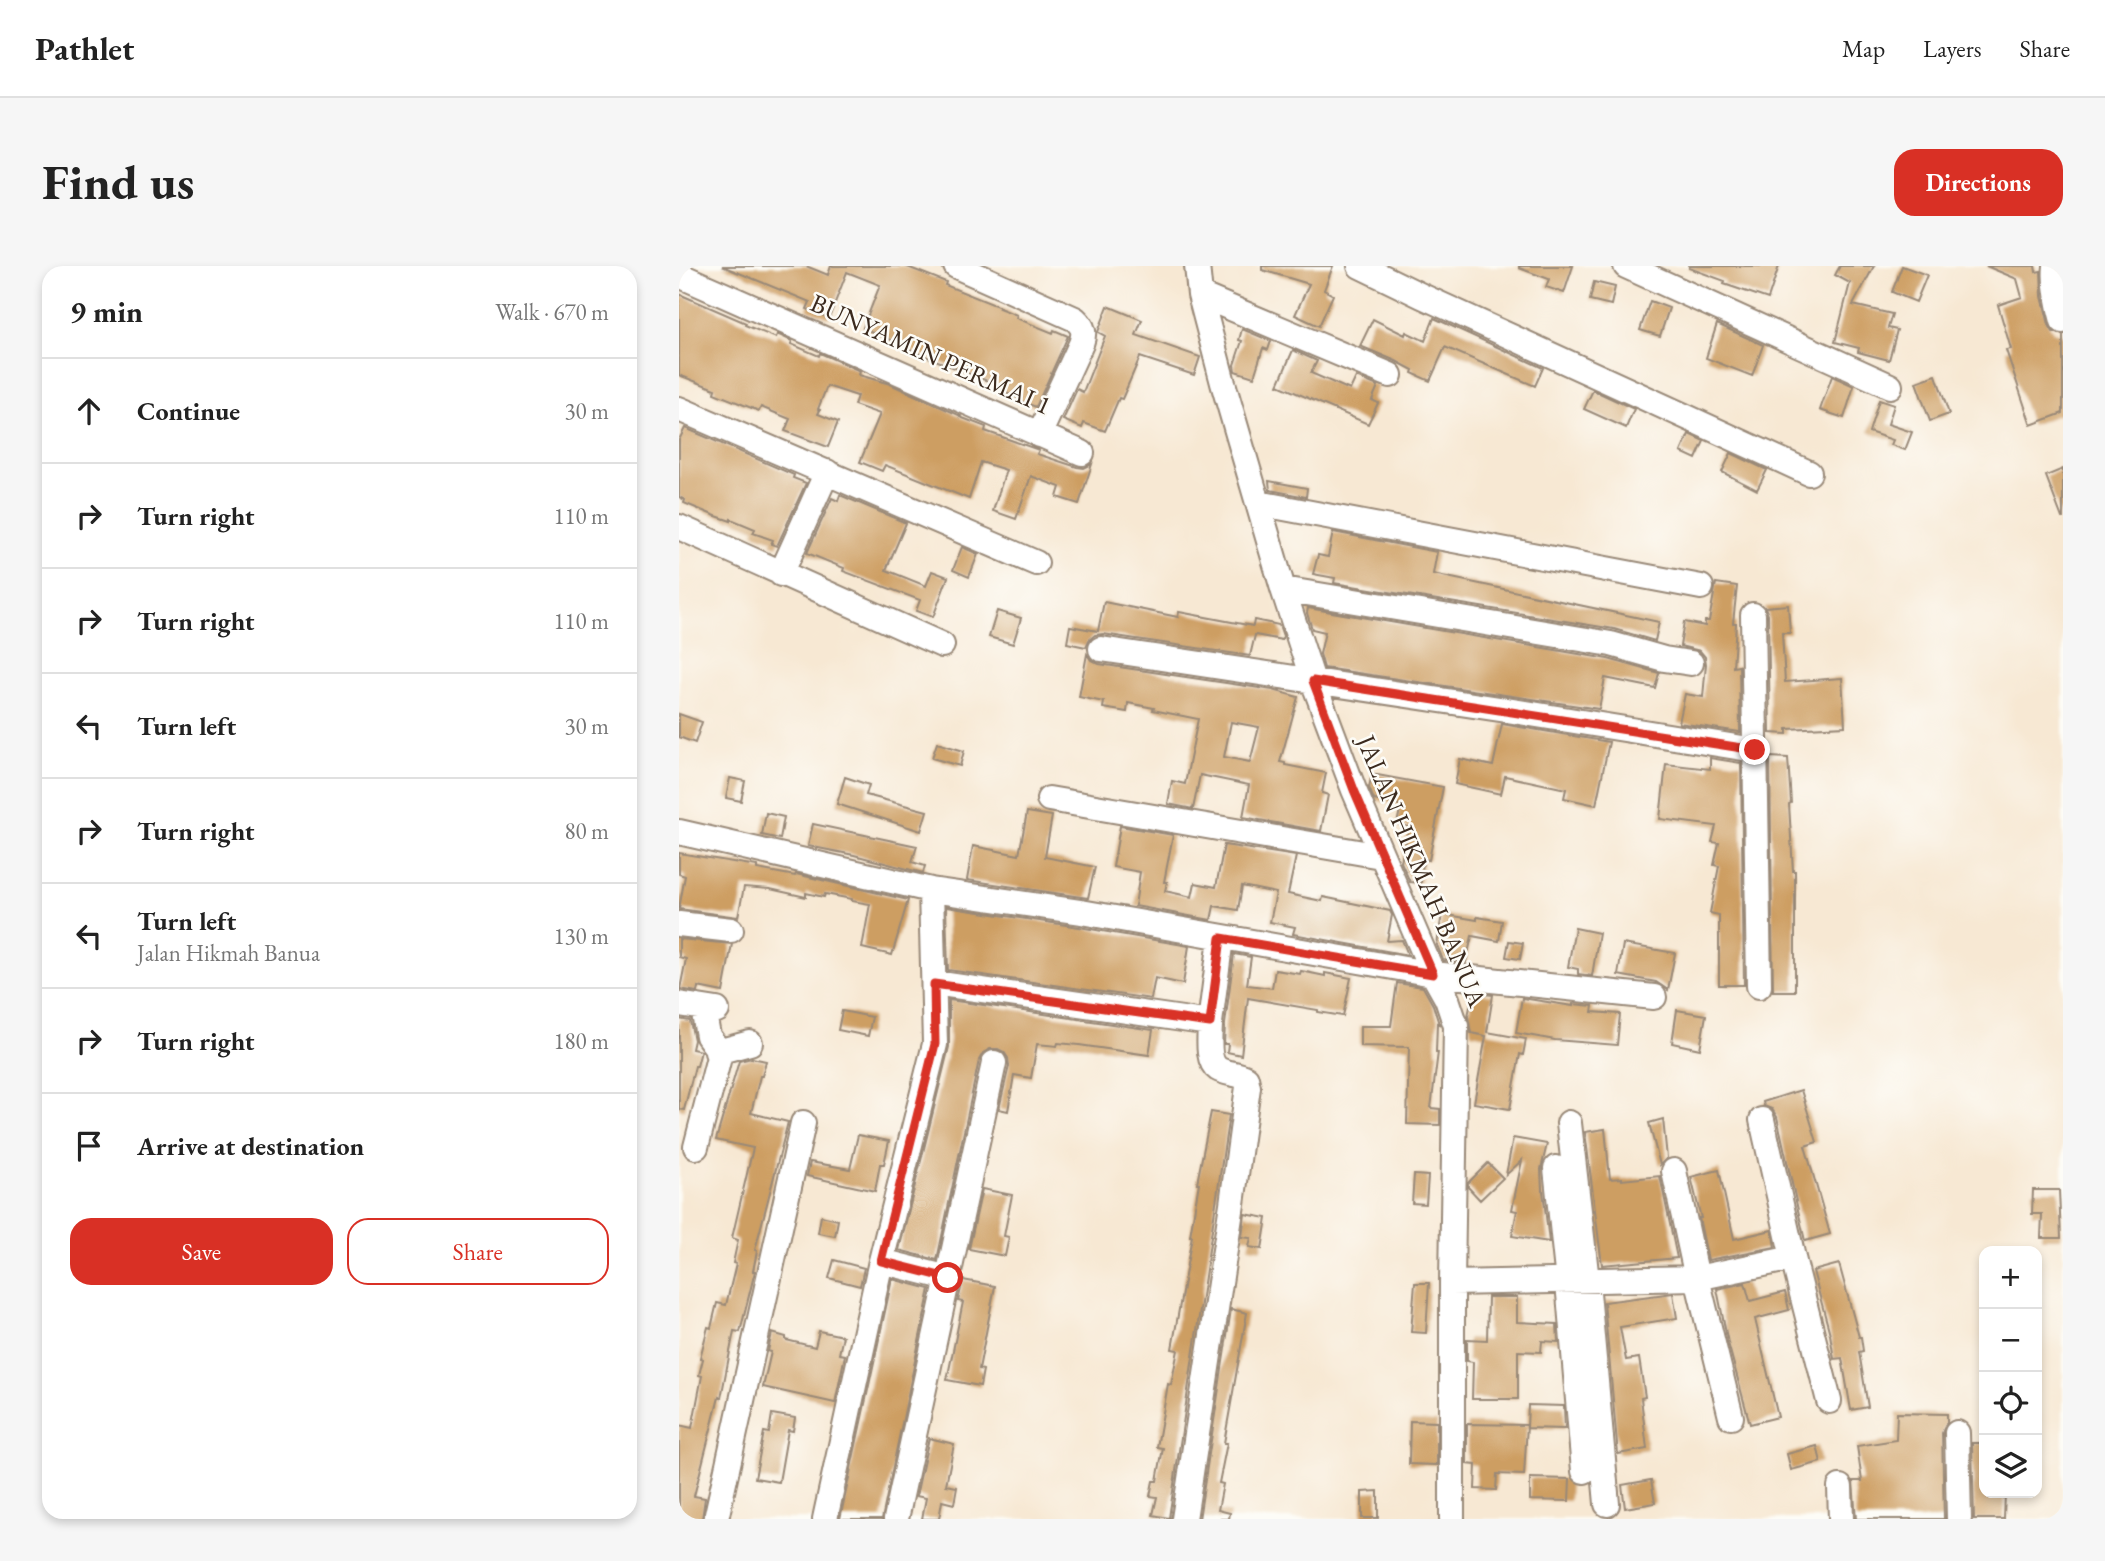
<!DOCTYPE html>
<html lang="en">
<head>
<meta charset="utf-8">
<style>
	:root { --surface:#fff; --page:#f6f6f6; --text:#222; --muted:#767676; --line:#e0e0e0; --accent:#d93025 }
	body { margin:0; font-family:"EB Garamond",serif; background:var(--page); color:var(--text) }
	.controls { position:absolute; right:21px; bottom:21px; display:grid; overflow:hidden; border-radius:14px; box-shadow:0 4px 10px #0003 }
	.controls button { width:63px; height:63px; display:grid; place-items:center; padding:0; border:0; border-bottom:2px solid var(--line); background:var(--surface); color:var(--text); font:35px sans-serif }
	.stop { position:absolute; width:21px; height:21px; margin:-16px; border:5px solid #d93025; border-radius:50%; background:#fff }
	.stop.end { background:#d93025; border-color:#fff; box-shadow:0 2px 7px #0008 }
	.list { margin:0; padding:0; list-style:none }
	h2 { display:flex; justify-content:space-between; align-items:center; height:91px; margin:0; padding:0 28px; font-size:30px }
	h2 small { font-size:23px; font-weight:400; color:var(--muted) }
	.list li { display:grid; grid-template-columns:46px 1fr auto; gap:21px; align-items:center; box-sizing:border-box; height:105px; padding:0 28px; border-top:2px solid var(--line) }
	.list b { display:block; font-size:26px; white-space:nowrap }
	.list p { margin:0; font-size:23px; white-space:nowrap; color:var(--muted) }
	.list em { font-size:23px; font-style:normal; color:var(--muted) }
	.actions { display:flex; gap:14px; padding:21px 28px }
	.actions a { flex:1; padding:16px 0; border:2px solid var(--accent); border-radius:21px; text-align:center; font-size:24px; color:var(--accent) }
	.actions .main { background:var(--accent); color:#fff }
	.icon { flex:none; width:38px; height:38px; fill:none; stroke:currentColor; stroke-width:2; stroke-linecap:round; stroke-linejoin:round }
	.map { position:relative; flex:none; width:1384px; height:1253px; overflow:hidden; border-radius:21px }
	header { display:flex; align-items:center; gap:42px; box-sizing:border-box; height:98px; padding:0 35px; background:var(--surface); border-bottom:2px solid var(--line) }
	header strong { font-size:33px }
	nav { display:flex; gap:38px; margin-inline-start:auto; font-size:24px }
	.intro { display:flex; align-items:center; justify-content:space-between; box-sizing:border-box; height:168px; padding:0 42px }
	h1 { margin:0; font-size:49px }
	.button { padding:18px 32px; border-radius:21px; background:var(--accent); color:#fff; font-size:24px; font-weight:700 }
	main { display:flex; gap:42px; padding:0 42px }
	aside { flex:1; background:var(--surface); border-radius:21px; box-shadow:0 4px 10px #0003 }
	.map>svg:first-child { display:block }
	.building { fill:#cd9e62; fill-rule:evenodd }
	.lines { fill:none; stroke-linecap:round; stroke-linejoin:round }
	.minor-casing { stroke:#998978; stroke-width:28 }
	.minor { stroke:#fff; stroke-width:24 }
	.route { stroke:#d93025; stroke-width:9 }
	.labels { text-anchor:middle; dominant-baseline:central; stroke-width:5; stroke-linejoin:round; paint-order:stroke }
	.street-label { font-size:26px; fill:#3b2a1e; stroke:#fdfcf7 }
</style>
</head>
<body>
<header>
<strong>Pathlet</strong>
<nav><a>Map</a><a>Layers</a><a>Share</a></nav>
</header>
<div class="intro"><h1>Find us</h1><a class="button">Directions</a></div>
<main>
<aside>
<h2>9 min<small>Walk · 670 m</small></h2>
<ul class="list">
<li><svg class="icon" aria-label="ahead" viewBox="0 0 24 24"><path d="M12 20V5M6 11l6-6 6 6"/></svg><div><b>Continue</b></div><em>30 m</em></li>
<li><svg class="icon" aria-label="right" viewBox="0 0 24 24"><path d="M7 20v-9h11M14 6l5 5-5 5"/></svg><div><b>Turn right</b></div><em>110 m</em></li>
<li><svg class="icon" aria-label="right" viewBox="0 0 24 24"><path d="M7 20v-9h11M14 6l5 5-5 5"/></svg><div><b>Turn right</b></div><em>110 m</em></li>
<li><svg class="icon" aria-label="left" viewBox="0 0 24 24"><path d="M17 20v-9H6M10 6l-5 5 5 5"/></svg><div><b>Turn left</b></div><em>30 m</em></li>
<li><svg class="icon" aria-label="right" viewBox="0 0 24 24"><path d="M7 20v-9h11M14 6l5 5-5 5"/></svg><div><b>Turn right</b></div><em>80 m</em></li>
<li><svg class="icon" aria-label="left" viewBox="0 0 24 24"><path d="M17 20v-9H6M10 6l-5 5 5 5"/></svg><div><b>Turn left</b><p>Jalan Hikmah Banua</p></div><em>130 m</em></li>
<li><svg class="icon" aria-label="right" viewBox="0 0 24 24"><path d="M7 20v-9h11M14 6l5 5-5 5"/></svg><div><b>Turn right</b></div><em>180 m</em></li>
<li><svg class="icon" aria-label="arrive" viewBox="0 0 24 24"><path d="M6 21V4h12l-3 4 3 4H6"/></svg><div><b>Arrive at destination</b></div></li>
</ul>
<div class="actions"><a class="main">Save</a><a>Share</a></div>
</aside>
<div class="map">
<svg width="1384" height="1253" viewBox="0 0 1384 1253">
	<rect width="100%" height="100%" fill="#fdfcf7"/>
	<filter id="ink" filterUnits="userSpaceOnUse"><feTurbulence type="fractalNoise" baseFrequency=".0143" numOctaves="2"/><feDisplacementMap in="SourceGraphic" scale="14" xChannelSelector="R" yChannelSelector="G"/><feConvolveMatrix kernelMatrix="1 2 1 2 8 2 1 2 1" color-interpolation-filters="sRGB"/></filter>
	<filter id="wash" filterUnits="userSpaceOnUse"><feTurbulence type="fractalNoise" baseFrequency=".00686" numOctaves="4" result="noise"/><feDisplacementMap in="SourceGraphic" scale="28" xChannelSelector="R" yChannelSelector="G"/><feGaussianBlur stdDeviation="1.57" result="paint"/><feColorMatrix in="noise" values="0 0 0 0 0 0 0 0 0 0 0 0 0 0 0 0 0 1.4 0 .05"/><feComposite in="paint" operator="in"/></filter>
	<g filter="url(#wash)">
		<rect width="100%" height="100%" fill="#f7e8d3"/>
		<g id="blocks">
			<!-- building -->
			<path class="building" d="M43,0h84l22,9 3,-9h74l41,16 -1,3 55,22 -1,1 18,7 -1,3 37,15 1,-3 14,6 -32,71 -18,-7 1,-2 -31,-12 2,-4 -97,-39 1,-2 -31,-13 17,-43 -33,-13 -18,46 -22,-9 3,-7z
				M583,0h71l-9,24 9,5 -14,31 -24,-11 14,-31 -47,-14z
				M840,0h54l-9,27 -18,-6 3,-8 -30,-11z
				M1010,0h90l-11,33 -44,-15 1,-3 -36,-13z
				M1161,0h34l-21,39 39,9 -4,14 9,2 -8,30 -31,-8 1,-4 -24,-6 15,-59 -15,-8z
				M1223,0l25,9 -11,27 -24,-10z
				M1307,0h49l1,6 5,-1 1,25 7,29 4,7 10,3v78l-32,12 -25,-75 5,-1 -13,-44 24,-8 -5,-18z
				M915,16l21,5 -4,18 -21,-5z
				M0,28l67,29 -1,2 31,13 1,-4 15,7 -1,3 28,12 1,-3 40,18 -1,4 31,9 71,32 -1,1 26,10 -1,4 54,19 -2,4 40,13 7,1 8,-4 -13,40 -22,-7 3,-10 -29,-11 -15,43 -23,-8 13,-41 -25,-8 -12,37 -84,-34 -3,6 -22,-9 20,-48 -26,-9 3,-9 -30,-10 -9,23 2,1 -2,4 20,8 -10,25 -43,-16 5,-12 -29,-12 -2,4 -45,-18 1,-4 -36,-14z
				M971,35l19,7 -9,28 -20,-6z
				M429,40l34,14 -6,15 64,22 -6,18 -54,-18 -18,42 -3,-1 -14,33 -21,-8 -2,5 -19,-8 14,-31 6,3 22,-56 -7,-4z
				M755,52l109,50 -8,18 -90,-39 -15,34 -18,-8 1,-3 -17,-9 -36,-15 13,-27 32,16 1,-3 19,9z
				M1038,58l46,21 -11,31 -46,-18z
				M563,63l29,12 -3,9 -5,-2 -9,29 -19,-6 -1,-6 8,-24 -3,-1z
				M614,84l24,11 -6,12 39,17 6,-13 22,9 -6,14 6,3 -10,21 -90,-39z
				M1257,109l13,39 -19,7 -14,-39z
				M1153,110l22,10 -10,32 -24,-8z
				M914,124l41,19 -8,19 -42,-19z
				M1200,134l15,5 -6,19 24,8 -7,18 -14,-5 2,-5 -24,-8z
				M6,162l109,47 -1,3 13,5 -29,63 -6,-2 2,-4 -20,-7 2,-4 -24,-10v2l-18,-6 -29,-12 1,-3 -6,-3v-57z
				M1010,168l15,7 -8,18 -15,-7z
				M1052,187l36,17 -10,20 -35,-18z
				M1384,203v49h-1l-16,-42z
				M590,215l38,7 -1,9 -36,-7z
				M161,229l66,28 -20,47 40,16 6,-15 16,6 -15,40 -17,-6 4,-11 -77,-29 1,-3 -37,-15 25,-55 6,3z
				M654,266l104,20 -4,22 226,48 -4,19 -41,-12 -280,-46 1,-5 -22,-4 5,-19 10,2z
				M283,281l16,7 -9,23 -16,-7z
				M1037,317l21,3 -4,37h3l-3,44 6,-1 1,66 -61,-9 6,-29 18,3 3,-33 -1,-7 -5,-6 -20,-5 4,-24 21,4v-5h4z
				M425,336l74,15 1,-5 74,14 1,-6 25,5 4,11 -1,4 -27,-5 -5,21 -147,-22 -8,1 -6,5 -3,7 -19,-4 3,-17 28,5z
				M1109,339l2,28h-8l3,49 57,-4 3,48 -58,3v5l-17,-1 -2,-118 -3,-8z
				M629,342l300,51 51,14 -4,15 -50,-10 -6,31 -275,-41 -4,-14 5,-22 -13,-3 -5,-16z
				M318,345l24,7 -8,26 -24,-7z
				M408,388l4,6 8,4 174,26 25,7 -18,65 5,1v2l41,8 -4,20 6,2 -7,36 -78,-14 6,-32 -49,-10 -7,34 -25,-5 4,-23 13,3 13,-65 -45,-9 1,-2 -26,-5 -1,9 -24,-4 1,-6 -25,-5zM552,456l28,5 -9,35 -26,-5z
				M0,448l23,8 -7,21 -16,-6z
				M823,458l107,18 -13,63 -32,-7 2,-9 -61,-13 -4,18 -46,-10 5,-25 33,7z
				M258,477l27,8 -4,15 -28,-8z
				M1091,491l18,1 3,45 -2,1 4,67h2v120h-22z
				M1031,492l31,5 3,222h-25v-70l-9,-2 9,-47 -5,-1 5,-22 -7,-1 4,-16 -56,-7 6,-55 44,5z
				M693,508l71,13 -14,73 -6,-1 -2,24 -11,-1 -9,-20 8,-35 -12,-3 4,-19 -27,-5 -5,-12z
				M166,511l24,8 -3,10 61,16 -6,20 -84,-27z
				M51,512l15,3 -4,20 -15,-3z
				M348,546l25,4 -7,41 50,10 -7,31 -121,-18 6,-34 46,9z
				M87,547l18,4 -4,22 -18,-4z
				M134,558l104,22 -5,16 13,4 -2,7 -69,-18 -46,-9z
				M441,560l53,9 -9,47h3l-2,9 27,6 3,-14 21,4 8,-42 72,11 -8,38 34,7 1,-4 67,14 2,4 -5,26 15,-1 6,15 -115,-21 2,-7 -25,-5 6,-29 -34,-7 -4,24 -24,-4 -3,14 -76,-14 5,-34 -27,-5z
				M0,587l78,13v3l38,7 1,-2 112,26 -16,55 -30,-7 8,-44 -18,-3v-2l-27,-5 -1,3 -18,-4v4l-36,-8 -26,-2 -6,30 -59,-8 6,-33 -6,-2z
				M267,641l133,20 110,19 -6,38 -28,-6 -4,21 -203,-29z
				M763,648l35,6v-3l25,4 -3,20 -27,-5 -6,26 -23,-2 -6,-15z
				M896,662l24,5 -7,43 -14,-2v-5l-10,-2z
				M0,673l53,5 -9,48 -25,-5 -1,5 -17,-3 6,-30 -7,-2z
				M830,675l14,2 -3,16 -14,-2z
				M944,678l52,9 -7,37 -12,-8 -38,-7z
				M555,688l17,3 -4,28 25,3 3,-18 25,4 1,-3 24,5v-3l26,5 -8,38 -25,-4v-2l-70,-12 -7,57 -14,-3 1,-8h-4l1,-20z
				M718,717l26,4 10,18 6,19 -2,-1 -1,29h2l-7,56 9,1v16l-33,-1 2,-77 -49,-1v-20h31z
				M794,727l20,2 -6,37 39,7 -3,16 -3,-1 -10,55 -36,-6 12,-67 -15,-3 -3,-17z
				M843,732l51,8v-2l20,2 -1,6 28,2 -3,31 -62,-5 -39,-7z
				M270,734l204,30 -4,25 -70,-10 -21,-2 -1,3 -20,-2 -6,34 -17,-3 -6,36 -9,-2 10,-43 -1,-8 -4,-6 -6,-3h-8l-7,4 -4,7 -42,200 -38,-10 50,-203z
				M998,744l29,5 -6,34 -28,-6z
				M163,745l30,6 -4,19 -30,-6z
				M0,753l11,2 4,19 -2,9 9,2 -4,15h-2l-11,44 -5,-1z
				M73,792l14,3 -4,15h-2l-9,37 37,9 -33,128 2,1 -4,20h2l-15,61 -6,-1 -13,67 -2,-1 -25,99 11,2 -3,21h-23v-94l13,3 10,-52 -3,-1 4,-16 -3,-1 8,-31 3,1 6,-25 9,2 10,-41 -3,-1 5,-23 -6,-2 21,-90 -37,-8 23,-79z
				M1122,824l16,52 -12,4 25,88 -25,7 -28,-124 -5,-8 -8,-3 -1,-4z
				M532,846l18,3 -60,403 -16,-3 4,-18 -7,-1 3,-15h4l6,-33 -6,-1 11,-63 3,1 7,-35 -6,-1 20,-113h-2l9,-53h-2z
				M984,853l4,39 -7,7 -11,-42z
				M926,863l5,50 12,-1v2l38,-4 17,82 -75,7 -17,-133z
				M179,869l31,6 -5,23h-4l-5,27 -68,-15 3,-14 40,7z
				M834,872l34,6 -6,25 1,21 1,1 6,51 -37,-6 5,-25 -5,-1 10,-50 -16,15z
				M809,897l15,15 -23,22 -12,-13v-4z
				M1040,904l15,69 38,-9 3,17 -67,13 -9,-42h2l-10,-41z
				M735,909l14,1 -2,28 -14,-1z
				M303,923l30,6 -8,41 5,1 -4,19 -36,-7z
				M1354,924h26l2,48h-20l1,-24h-10z
				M566,948l22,4 -5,31 -13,-2 2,-9 -9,-1z
				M142,950l17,4 -3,16 -17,-3z
				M155,994l30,8 -4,18 -31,-8z
				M1160,998l20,73h2l2,14 -4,1 9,55 -17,3 -9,-52 -8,1 -4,-25 -17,-63z
				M213,1013l38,10 -48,230h-42z
				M284,1014l32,6 -16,83 4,1 -3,16 -33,-6 16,-78 -5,-1z
				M736,1017h14l-3,50 -15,-1z
				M1066,1017l5,18 35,-9 4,18 -34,9 23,98 -28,7 -22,-81 -11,-54z
				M994,1027l4,25 -57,9 6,33 13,-2 6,39 -4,1 6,51 -29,5 -14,-152z
				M809,1031h29v25l40,2 1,18 -16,-1 -1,11 -23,-1v48h-46l1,-37 -6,-1v-22l20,1z
				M552,1043l16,4 -23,130h3l-8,40 4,1 -5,26 12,3 -1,6h-30z
				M140,1065l24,5 -4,18 6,1 -10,48 -72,-16 8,-35 -3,-1 4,-18 14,4v3l29,7z
				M849,1139l36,1 1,23 -38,-1z
				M1218,1147l50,1v8l-5,11 2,86h-88l-3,-38h9l-5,-35 39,-6z
				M93,1148l23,4 -2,13 -5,-1 -9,52 -24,-4 9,-46 5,1z
				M731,1155l27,1v43l-28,-1z
				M788,1158l60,1 -3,50 -27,-1 -1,16 -21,-1 1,-24 -9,-1z
				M250,1172l25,6 -8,41 11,2 -3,17 -12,-3 -3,18h-17l4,-21 -10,-2z
				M1293,1177h12v50h21l-1,26h-30z
				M1138,1180l4,16 -30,8 -4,-16z
				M851,1212l40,1 -1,22 -39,-1z
				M972,1214l4,23 -30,5 -3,-23z
				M699,1225v27h-16v-26z"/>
		</g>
	</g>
	<g filter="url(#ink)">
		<use href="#blocks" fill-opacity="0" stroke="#998978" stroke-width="2"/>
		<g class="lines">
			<!-- minor casing -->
			<g class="minor-casing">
				<path id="minor" d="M277,0l119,53c9,8 10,14 6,25l-42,91
					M518,0l3,29 23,88 60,206 30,92 41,109 79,184 14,25 9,27 -4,257v236
					M681,0l62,30 387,177
					M947,0l264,120
					M1377,0c-2,19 2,37 7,55
					M0,9l403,178
					M521,29l190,80
					M0,143l357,154
					M579,237l443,84
					M0,261l263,118
					M102,308l46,-102
					M604,323l328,55 53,15 27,4
					M1074,349l6,371
					M422,383l412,62 242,39
					M370,533l332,57
					M0,566l252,58 150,22 352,62 221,23
					M0,658l52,6
					M255,717l276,40 11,-85
					M0,738l38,6
					M38,786l33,-9
					M1083,854l31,138 36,143
					M890,857l18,158 20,223
					M17,881l23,-90 -3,-10 -8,-11 -5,-28
					M877,902l12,114 16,189
					M995,905l23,107 34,139
					M202,995l67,17
					M773,1017l245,-5 96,-20
					M1278,1167l2,86
					M1161,1221l1,32
					M37,1253l87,-396
					M146,1253l56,-258 54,-217 -4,-154
					M217,1253l98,-456
					M505,1253l48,-315 16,-117 -2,-9c-9,-5 -20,-4 -28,-9 -12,-8 -8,-33 -8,-46"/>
			</g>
			<!-- minor -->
			<use href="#minor" class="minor"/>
		</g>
	</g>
	<g class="lines" filter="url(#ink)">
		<!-- route -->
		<path class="route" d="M269,1012l-67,-17 54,-217 -1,-60 276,39 11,-85 212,36 -79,-184 -41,-109 442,69"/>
	</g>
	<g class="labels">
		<!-- street labels -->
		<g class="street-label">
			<text transform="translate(252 88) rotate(24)">BUNYAMIN PERMAI 1</text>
			<text transform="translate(743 605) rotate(67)">JALAN HIKMAH BANUA</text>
		</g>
	</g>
</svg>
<div class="controls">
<button>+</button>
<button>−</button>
<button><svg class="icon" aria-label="locate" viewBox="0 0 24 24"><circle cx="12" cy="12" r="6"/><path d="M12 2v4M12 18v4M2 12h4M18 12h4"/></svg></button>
<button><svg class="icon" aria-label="layers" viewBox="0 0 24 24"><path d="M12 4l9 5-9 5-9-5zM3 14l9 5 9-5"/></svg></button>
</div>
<div class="stop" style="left:269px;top:1012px"></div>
<div class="stop end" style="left:1076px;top:484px"></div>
</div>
</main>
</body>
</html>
